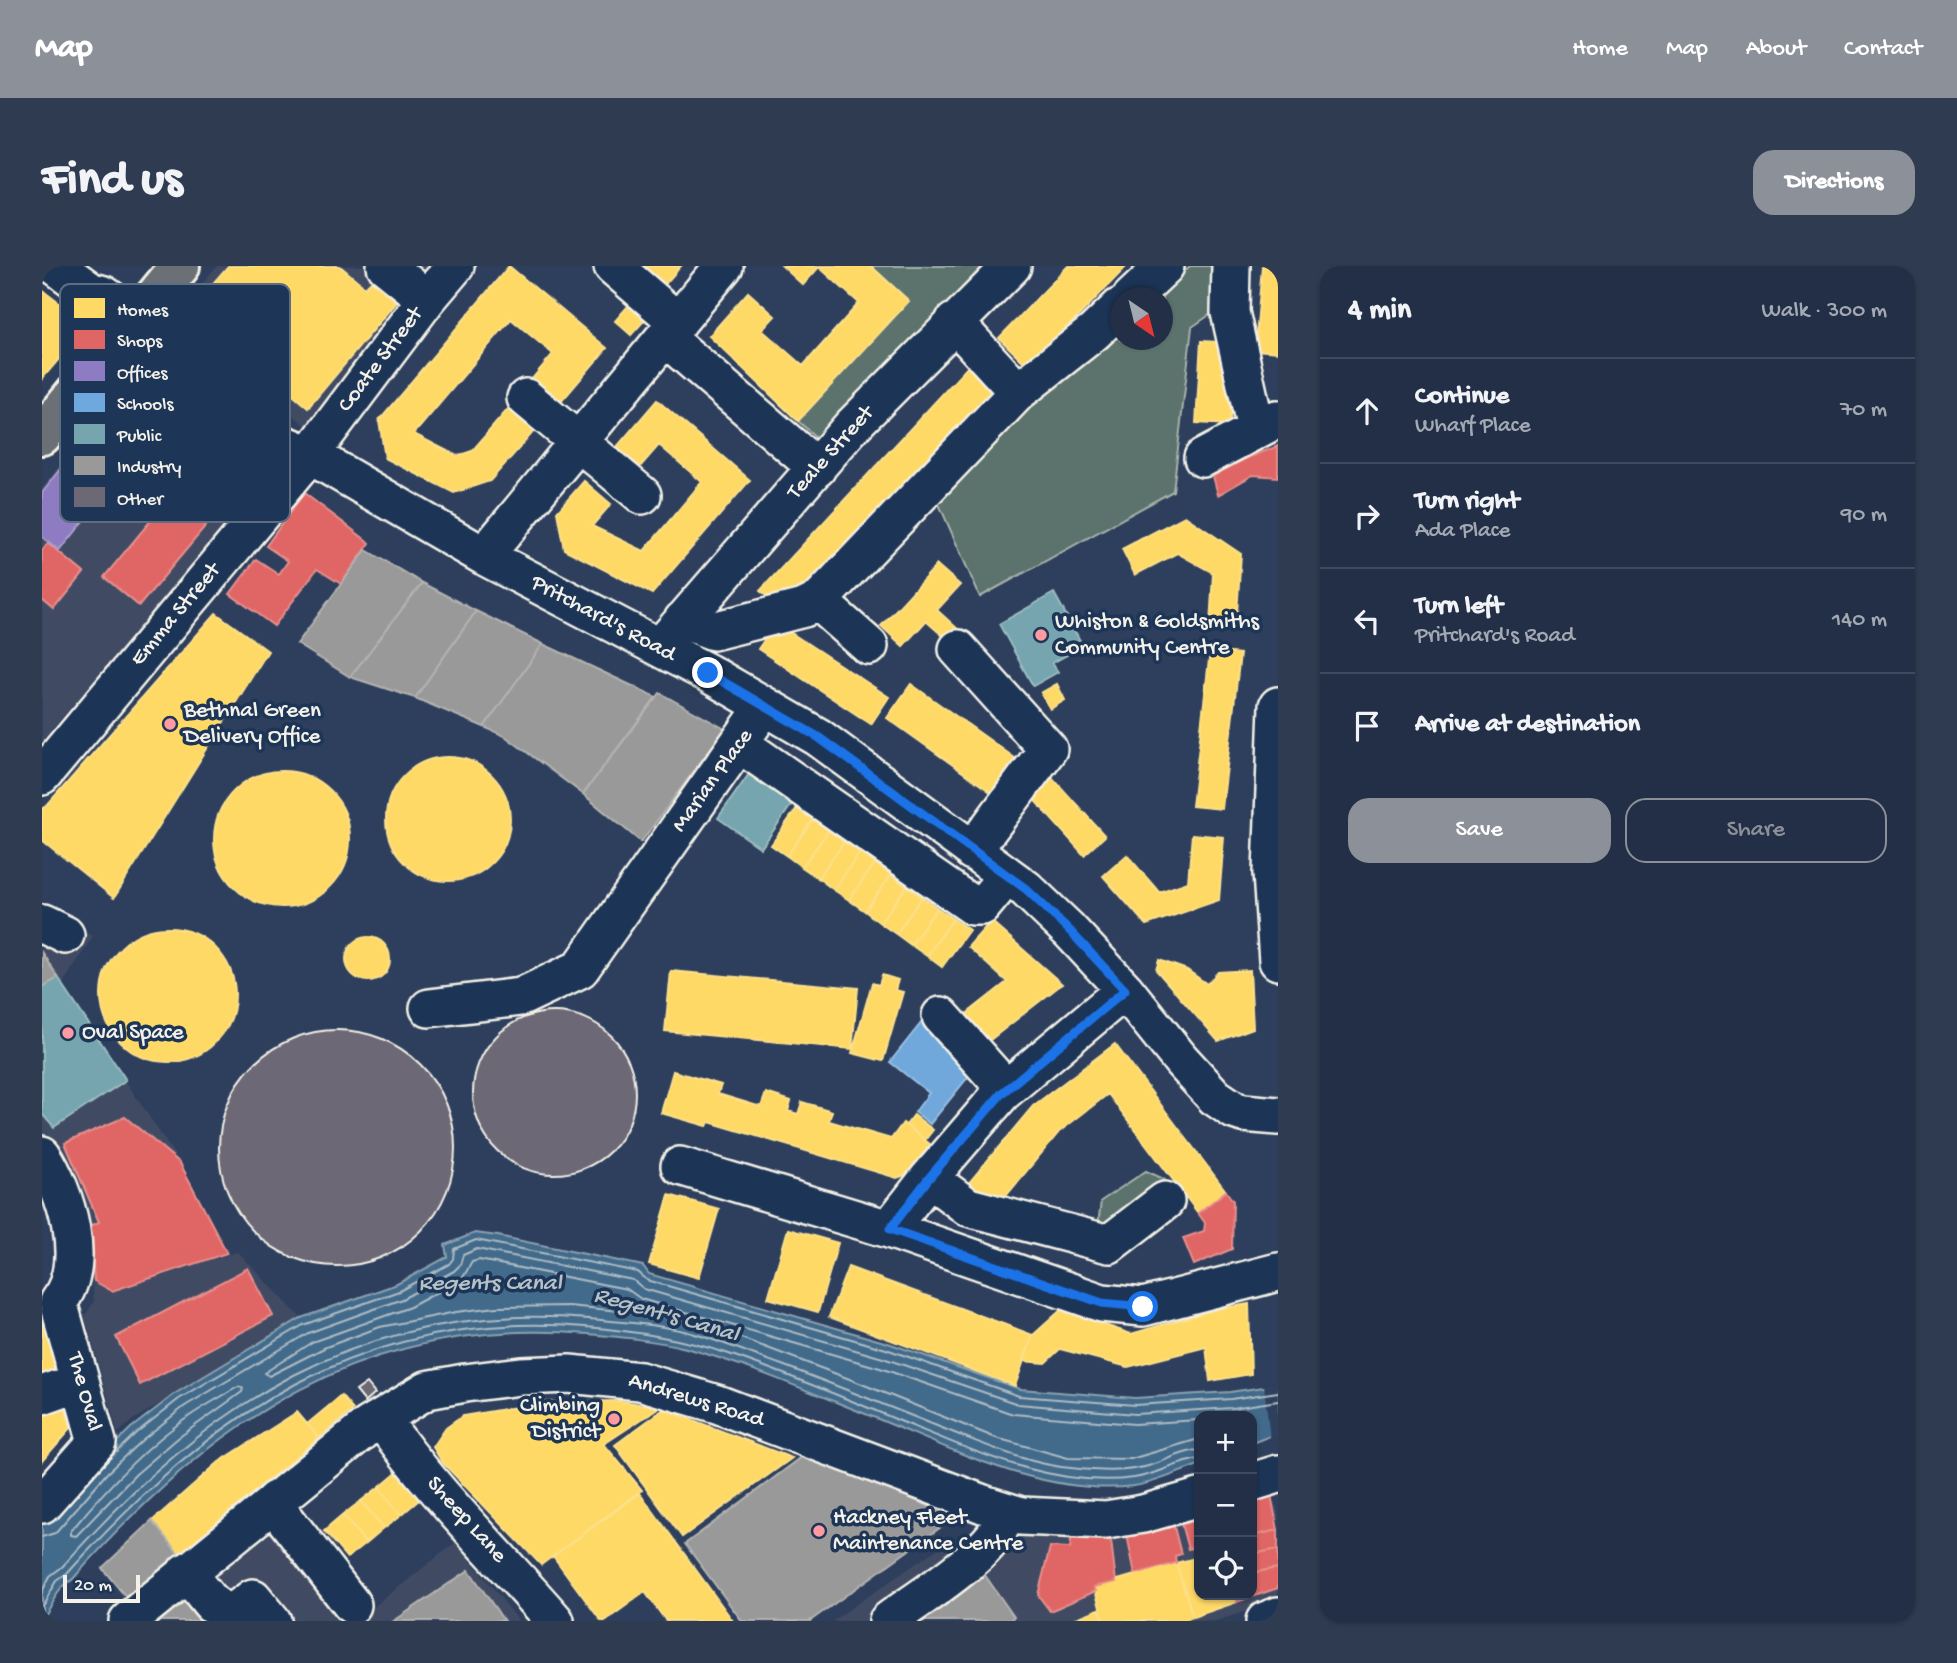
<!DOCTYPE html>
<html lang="en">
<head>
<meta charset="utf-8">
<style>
	:root { --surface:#222f46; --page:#2e3b51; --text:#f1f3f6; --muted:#a2a9b3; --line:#3f4a5f; --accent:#8c9099 }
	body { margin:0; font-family:"Gochi Hand",sans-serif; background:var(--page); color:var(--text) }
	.controls { position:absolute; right:21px; bottom:21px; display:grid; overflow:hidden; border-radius:14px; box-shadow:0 2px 5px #0004 }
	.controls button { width:63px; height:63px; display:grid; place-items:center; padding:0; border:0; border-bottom:2px solid var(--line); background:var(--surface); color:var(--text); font:35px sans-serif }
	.compass { position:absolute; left:1068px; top:21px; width:63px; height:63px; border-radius:50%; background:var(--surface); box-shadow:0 2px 5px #0004; rotate:145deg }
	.scale { position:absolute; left:21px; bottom:18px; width:77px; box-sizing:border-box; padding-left:7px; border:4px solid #f4f1e8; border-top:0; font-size:19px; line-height:24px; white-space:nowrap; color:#f4f1e8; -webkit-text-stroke:5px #1d3557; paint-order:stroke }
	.stop { position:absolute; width:21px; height:21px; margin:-16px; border:5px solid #1a73e8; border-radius:50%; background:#fff }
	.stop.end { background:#1a73e8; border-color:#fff; box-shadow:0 2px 7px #0008 }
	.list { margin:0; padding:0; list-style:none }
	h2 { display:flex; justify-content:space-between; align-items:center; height:91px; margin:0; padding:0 28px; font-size:30px }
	h2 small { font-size:23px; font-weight:400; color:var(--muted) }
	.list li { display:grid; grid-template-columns:46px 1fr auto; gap:21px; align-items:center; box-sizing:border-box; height:105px; padding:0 28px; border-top:2px solid var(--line) }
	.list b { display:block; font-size:26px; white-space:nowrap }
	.list p { margin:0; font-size:23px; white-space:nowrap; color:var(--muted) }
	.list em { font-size:23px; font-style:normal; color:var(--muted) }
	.actions { display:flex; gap:14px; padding:21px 28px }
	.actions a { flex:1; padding:16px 0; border:2px solid var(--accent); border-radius:21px; text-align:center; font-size:24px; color:var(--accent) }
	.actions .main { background:var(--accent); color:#fff }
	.icon { flex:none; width:38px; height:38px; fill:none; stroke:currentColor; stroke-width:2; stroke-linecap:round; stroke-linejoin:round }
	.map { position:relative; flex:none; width:1236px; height:1355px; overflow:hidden; border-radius:21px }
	header { display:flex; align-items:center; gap:42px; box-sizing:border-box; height:98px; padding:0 35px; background:var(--accent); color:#fff }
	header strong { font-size:33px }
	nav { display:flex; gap:38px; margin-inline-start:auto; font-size:24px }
	.intro { display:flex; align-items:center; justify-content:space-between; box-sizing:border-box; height:168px; padding:0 42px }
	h1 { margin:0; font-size:49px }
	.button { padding:18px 32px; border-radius:21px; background:var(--accent); color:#fff; font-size:24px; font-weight:700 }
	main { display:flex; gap:42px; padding:0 42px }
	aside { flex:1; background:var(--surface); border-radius:21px; box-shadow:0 2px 5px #0004 }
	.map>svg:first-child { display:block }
	.built { fill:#404b64 }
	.green { fill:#5c726d; stroke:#a8b2aa; stroke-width:2 }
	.water { fill:#436b8b; stroke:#8aa1b0; stroke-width:2 }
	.pier { fill:#2d3f5d }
	.homes { fill:#ffd966; stroke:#fce08d; stroke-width:2 }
	.shops { fill:#e06666; stroke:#e6908d; stroke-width:2 }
	.offices { fill:#8e7cc3; stroke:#ad9fce; stroke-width:2 }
	.schools { fill:#6fa8dc; stroke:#97bee0; stroke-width:2 }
	.public { fill:#76a5af; stroke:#9cbcc0; stroke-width:2 }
	.industry { fill:#999; stroke:#b4b3b1; stroke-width:2 }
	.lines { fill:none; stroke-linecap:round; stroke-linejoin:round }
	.shore { stroke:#adbbc3; stroke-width:2 }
	.building { fill:#6c6876; stroke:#f4f1e8; stroke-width:2 }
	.minor-casing { stroke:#f4f1e8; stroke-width:42 }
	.major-casing { stroke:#f4f1e8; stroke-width:44 }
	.minor { stroke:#1d3557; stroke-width:37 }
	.major { stroke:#6b6f75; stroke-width:38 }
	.route { stroke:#1a73e8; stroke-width:9 }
	.poi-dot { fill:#ff9aa2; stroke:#1d3557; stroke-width:2.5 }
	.labels { text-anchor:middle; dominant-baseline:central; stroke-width:7; stroke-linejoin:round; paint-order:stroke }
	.street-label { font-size:23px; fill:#f4f1e8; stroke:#1d3557 }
	.poi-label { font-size:23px; fill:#f4f1e8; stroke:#1d3557; text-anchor:start }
	.water-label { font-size:24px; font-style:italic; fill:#b6c2c7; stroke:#1d3557 }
	.key { fill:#1d3557; stroke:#5e6d82; stroke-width:2 }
	.key-label { font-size:19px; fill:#f4f1e8 }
</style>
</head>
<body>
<header>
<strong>Map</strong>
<nav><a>Home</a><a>Map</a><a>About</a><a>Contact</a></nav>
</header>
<div class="intro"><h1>Find us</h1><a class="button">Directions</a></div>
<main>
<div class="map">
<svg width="1236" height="1355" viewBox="0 0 1236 1355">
	<rect width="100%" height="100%" fill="#2d3f5d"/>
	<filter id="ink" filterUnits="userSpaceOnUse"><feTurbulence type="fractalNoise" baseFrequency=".0143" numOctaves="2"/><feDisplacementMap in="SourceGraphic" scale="14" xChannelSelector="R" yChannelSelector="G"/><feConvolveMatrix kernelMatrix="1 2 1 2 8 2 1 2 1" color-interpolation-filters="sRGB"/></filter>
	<g filter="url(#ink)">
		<!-- built -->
		<path class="built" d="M175,0h225l-135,160 -138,-104z
			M96,101l129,109 -38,49 -24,-17 21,18 -184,215v-252z
			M0,648l51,22 -31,49 118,178 47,90 -63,20 74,-21 63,66 -167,101 -16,14 -33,-117 9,-15 -6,-63 -29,-80 -17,-23z
			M1229,1227l7,18v90l-62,20h-384l120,-82 175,-6 72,-20v82h53v-97z
			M229,1266l73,89h-184z
			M414,1276l63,79h-163z"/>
		<!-- green -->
		<path class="green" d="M829,0h112l-164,174 -21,-19 110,-121z
			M1148,0h22l-1,48 -19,13 -19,164 -193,106 -45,-102 10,-16 175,-153v14h42v-42l-8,-1z
			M1104,905l18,8 4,6 -53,40h-17l3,-24z"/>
		<!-- water -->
		<path class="water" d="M433,967l23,3 145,30 6,8 239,69 132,46 115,9 95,-6 48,-7v48l-26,10v-27h-53v49c-21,7 -43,18 -65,21 -88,11 -177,-35 -256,-67 -63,-25 -127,-53 -192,-71 -32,-8 -65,-11 -98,-14 -223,-20 -375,87 -516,246 -13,6 -21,26 -30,38v-93l53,-62 36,-35 45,-35 125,-75 96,-34 50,-27 -2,-12z"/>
		<!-- pier -->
		<path class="pier" d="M1236,1115v56l-8,3 -6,-56z"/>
		<!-- homes -->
		<path class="homes" d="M186,0h112l25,21 6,-6 26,21 -89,106 -20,-17 -3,3 -69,-59 -6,6 -27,-23z
			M467,0l98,82 -47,55 -28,-24 21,-25 -42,-35 -97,115 43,22 15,-5 37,-43 26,22 -45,51 -36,12 -69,-35 -6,-38z
			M591,0h48l-21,24z
			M740,0h89l38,35 -111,120 -89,-85 39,-44 27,24 -13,14 41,36 56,-63 -40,-36 -16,18z
			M1026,0h59l-98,101 -30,-29z
			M1220,0h16v86l-23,-2z
			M0,24l46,35 -46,54z
			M594,31l16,15 -21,23 -16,-14z
			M1159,75l34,2 -5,82 -34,-2z
			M932,94l26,24 -215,227 -25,-20z
			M615,134l93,80 -98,114 -88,-45 -7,-37 27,-31 27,23 -19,22 52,25 58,-69 -43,-37 -20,23 -23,-20z
			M1143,250l56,38 -5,74 -26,-2 3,-53 -36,-20 -42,22 -13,-26z
			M895,299l23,20 -23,25 23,21 -10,11 -24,-21 -23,25 -22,-20z
			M174,347l52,38 -154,247 -72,-58v-31l5,-3z
			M734,357l113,74 -18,27 -113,-75z
			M1168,385l30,3 -18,155 -30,-3z
			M869,418l115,82 -24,34 -115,-82z
			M1015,418l8,16 -15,9 -9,-16z
			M344 553a62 62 0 1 1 124 0a62 62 0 1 1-124 0Z
			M172 573a68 68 0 1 1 136 0a68 68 0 1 1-136 0Z
			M1008,509l55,61 -21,19 -55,-61z
			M755,542l16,11 -26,37 -16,-11z
			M771,553l16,11 -27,37 -15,-11z
			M787,564l15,12 -26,36 -16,-11z
			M1150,568l32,3 -5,63 -73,25 -43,-49 24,-21 32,37 29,-10z
			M802,576l16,10 -26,38 -16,-12z
			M818,586l15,11 -26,37 -15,-10z
			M833,597l16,12 -26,36 -16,-11z
			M849,609l16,11 -27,37 -15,-12z
			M865,620l15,11 -26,37 -16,-11z
			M880,631l15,11 -26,37 -15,-11z
			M895,642l16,11 -26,37 -16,-11z
			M911,653l16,11 -27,37 -15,-11z
			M949,655l71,63 -85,66 -22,-27 52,-41 -39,-35z
			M59 729a67 67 0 1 1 134 0a67 67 0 1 1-134 0Z
			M304 693a22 22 0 1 1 44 0a22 22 0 1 1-44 0Z
			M1117,694l28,10 20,14 11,-12 32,-2 3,58 -35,13 -62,-71z
			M629,705l187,17 -6,61 -187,-18z
			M840,709l16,5 -3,10 8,2 -20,69 -31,-8 20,-70 7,2z
			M1073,778l111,147 -28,22 -90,-119 -49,38 -63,76 -29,-23 66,-79z
			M631,805l48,14 -3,9 43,13 5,-14 25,8 -3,10 10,3 4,-12 30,9 -3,10 62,18 12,-16 28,22 -23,29 -11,4 -188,-56 -2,4 -46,-13z
			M872,849l19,15 -8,10 -19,-15z
			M627,929l50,14 -20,69 -50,-14z
			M746,963l50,14 -20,69 -50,-14z
			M806,1001l185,68 -18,51 -186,-69z
			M1207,1038l2,70 -41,7 -4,-34 -78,20 -68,-18 -15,14 -22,-2 10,-26 28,-25 70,24 82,-24z
			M1,1054l17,61 -18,5v-65z
			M19,1128l10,34 -29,33v-51z
			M299,1130l12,14 -34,28 -12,-14z
			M578,1135l40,6 -56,37 38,46 -101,75 -99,-103 -9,-15 13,-19 17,-12 84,-14z
			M622,1143l128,49 -110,79 -67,-92z
			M255,1146l22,26 -140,116 -27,-33 67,-59z
			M356,1205l22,28 -19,16 -22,-28z
			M337,1221l22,28 -17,13 -23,-27z
			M598,1227l93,128h-67l-21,-29 -40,29h-4l-48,-65z
			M319,1235l23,27 -18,15 -23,-28z
			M301,1249l23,28 -19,15 -23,-27z
			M1157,1291v38h37l1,7 -44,15 -17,-54z
			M1134,1297l17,54 -11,4h-78l-10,-34z
			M1057,1343l5,12h-35z"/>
		<!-- shops -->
		<path class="shops" d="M1236,180v31l-25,-2 -35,20 -5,-19 32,-17z
			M134,224l36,29 -73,87 -35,-29z
			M262,227l66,50 -29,41 -24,-15 -43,57 -44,-32 26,-35 23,15 9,-13 -22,-15z
			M6,277l36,30 -30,37 -12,-10v-50z
			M83,851l55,46 47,90 -115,38 -18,-10 -4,-55 9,-4 -34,-79z
			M1184,925l7,10 -1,48 -38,16 -11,-27 21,-7 1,-8 -7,-10z
			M206,1002l25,48 -133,69 -24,-48z
			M1229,1229l7,35 -26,6v-36z
			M1157,1248v32l-11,3 -8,-29z
			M1131,1257l8,31 -6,2 1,7 -41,11 -8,-39z
			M1236,1264v19l-25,5 -1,-18z
			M1030,1265l38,1 6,50 -22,5 2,4 -46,20 -12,-16 12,-48 20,1z
			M1236,1283v19l-24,4 -1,-18z
			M1236,1302v20l-41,14 -1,-7h16v-22z"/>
		<!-- offices -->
		<path class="offices" d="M54,159l39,32 -75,94 -18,-14v-44z"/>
		<!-- schools -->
		<path class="schools" d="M880,756l55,44 -47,58 -15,-12 14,-19 -39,-31z"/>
		<!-- public -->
		<path class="public" d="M1012,327l29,53 -31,17 6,9 -25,14 -34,-62z
			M707,508l43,30 -31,44 -43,-30z
			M16,712l68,102 -72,48 -12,-14v-127z"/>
		<!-- industry -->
		<path class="industry" d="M324,284l56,33 -72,94 -53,-33z
			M380,317l54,28 -61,87 -65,-21z
			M434,345l67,33 -59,83 -69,-29z
			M501,378l113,53 -73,97 -78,-58 -21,-9z
			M618,427l65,36 -84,113 -58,-48z
			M0,687l16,25 -16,9z
			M764,1188l149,63 -145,104h-68l-57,-77z
			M110,1255l27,33 -53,43 -24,-29z
			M938,1302l34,49 -6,4h-103z
			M427,1304l35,51h-110z
			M143,1335l16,20h-41z"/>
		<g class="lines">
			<!-- shore -->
			<path class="shore" d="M196,1121l5,1 -1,4 -64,46 -42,36 -60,62 -5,-1v-4c35,-43 74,-85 120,-116 15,-10 31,-19 47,-28z
				M1157,1154l-65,4 -121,-10 -133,-46 -239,-69 -14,-10 -148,-29 -7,2 -10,17 -52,28 -98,35 -48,31 5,3 57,-29 54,-20 76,-15 40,-5 73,-1 81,8 43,9 40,12 114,43 149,60 72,20 63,1 68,-20
				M64,1196l30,-29 43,-34 124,-74 96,-34 50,-27 4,-5 1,-10 22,-9 162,32 9,8 239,69 133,47 116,9 96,-6 47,-7
				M0,1271l13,-4 52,-60 35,-33 43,-34 123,-73 94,-34 52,-28 6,-6 3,-10 14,-6 156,31 11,9 239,69 135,46 117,10 97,-6 46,-7
				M0,1326l8,-16 12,-9c144,-162 300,-268 527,-248 33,3 66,5 99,13 32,9 63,22 94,33 59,22 117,46 175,69 36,14 76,31 114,34 27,3 55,5 81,-3 15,-5 31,-14 47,-15
				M0,1340l15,-25 10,-7c142,-159 296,-266 518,-247 49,4 95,11 141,26 59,20 117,44 174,68 72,29 154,68 234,57 23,-3 43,-16 65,-19"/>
		</g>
		<!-- building -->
		<path class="building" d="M431 827a81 81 0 1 1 162 0a81 81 0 1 1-162 0Z
			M177 882a118 118 0 1 1 236 0a118 118 0 1 1-236 0Z
			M325,1117l8,10 -10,9 -9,-11z"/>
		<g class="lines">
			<!-- minor casing -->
			<g class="minor-casing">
				<path id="minor" d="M14,0l34,25 14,4 33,24
					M344,0l41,33
					M571,0l65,56
					M1189,0l-1,46 26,117
					M1089,32l34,-32
					M912,56l64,70
					M86,63l153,114 29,12 174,101 224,117 110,64 208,152 43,41 56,60 56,70 34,37 19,13 9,3 35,3
					M623,71l59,-71
					M484,132l116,97
					M1161,192l74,-39
					M442,290l181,-219 152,131
					M776,335l51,45
					M641,354l30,11 91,-23 14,-7 200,-209 76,-60 26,-25
					M627,371l184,-212 159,-159
					M916,383l90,100 -76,102
					M1236,440l-6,167 6,88
					M698,478l233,162h9l25,-30
					M0,510l268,-321 117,-156 28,-33
					M0,658l23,11
					M387,742l92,-11 59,-28 185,-263
					M899,750l65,73
					M0,889c24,37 47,109 16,147
					M638,900l209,63 213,74 41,4 135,-35
					M887,912l39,29 141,37 56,-43
					M847,963l40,-51 73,-85 123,-103
					M0,1129l17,-6
					M339,1152c50,73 116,136 174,203
					M1210,1216l26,-8
					M233,1234l11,20 66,85
					M0,1238l55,-62 -39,-140
					M144,1306l25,31 19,12 23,-17 19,23
					M86,1355l240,-195 59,-36 38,-7 56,-7 48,-2 71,7 77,23 266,100 38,12 85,4 37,-6 56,-16
					M846,1355c31,-23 113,-72 118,-109
					M1223,1355l13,-5"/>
			</g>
			<!-- major casing -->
			<g class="major-casing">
				<path id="major" d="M0,169l138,-169"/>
			</g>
			<!-- minor -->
			<use href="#minor" class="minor"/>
			<!-- major -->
			<use href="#major" class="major"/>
		</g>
	</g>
	<g class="lines" filter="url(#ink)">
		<!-- route -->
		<path class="route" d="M666,407l110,64 208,152 43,41 56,60 -123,103 -73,85 -39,51 212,74 41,4"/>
	</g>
	<!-- markers -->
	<g class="poi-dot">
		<circle cx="999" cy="369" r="7"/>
		<circle cx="128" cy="458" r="7"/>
		<circle cx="26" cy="767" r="7"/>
		<circle cx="572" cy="1153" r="7"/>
		<circle cx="777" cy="1265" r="7"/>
	</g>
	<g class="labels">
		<!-- street labels -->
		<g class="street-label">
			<text transform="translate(339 94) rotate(-53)">Coate Street</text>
			<text transform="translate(789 187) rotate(-48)">Teale Street</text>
			<text transform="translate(134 349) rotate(-50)">Emma Street</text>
			<text transform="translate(561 353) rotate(28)">Pritchard's Road</text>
			<text transform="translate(671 515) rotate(-54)">Marian Place</text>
			<text transform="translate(42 1126) rotate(75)">The Oval</text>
			<text transform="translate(654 1135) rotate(17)">Andrews Road</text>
			<text transform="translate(424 1254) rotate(48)">Sheep Lane</text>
		</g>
		<!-- poi labels -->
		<g class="poi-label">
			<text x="1013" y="356">Whiston &amp; Goldsmiths<tspan x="1013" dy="26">Community Centre</tspan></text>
			<text x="142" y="445">Bethnal Green<tspan x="142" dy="26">Delivery Office</tspan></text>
			<text x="40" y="767">Oval Space</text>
			<text x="558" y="1140" text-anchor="end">Climbing<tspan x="558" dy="26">District</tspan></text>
			<text x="791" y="1252">Hackney Fleet<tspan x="791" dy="26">Maintenance Centre</tspan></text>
		</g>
		<!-- water labels -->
		<g class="water-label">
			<text x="448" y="1018">Regents Canal</text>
			<text transform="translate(624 1050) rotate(16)">Regent's Canal</text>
		</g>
	</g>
	<!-- legend -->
	<rect x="18" y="18" width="230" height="238" rx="10" class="key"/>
	<rect x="32" y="32" width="31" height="20" fill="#ffd966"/>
	<rect x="32" y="64" width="31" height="19" fill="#e06666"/>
	<rect x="32" y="95" width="31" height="20" fill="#8e7cc3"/>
	<rect x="32" y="127" width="31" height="19" fill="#6fa8dc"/>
	<rect x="32" y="158" width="31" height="20" fill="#76a5af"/>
	<rect x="32" y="190" width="31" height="19" fill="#999"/>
	<rect x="32" y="221" width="31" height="20" fill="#6c6876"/>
	<g class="key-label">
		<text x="75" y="49">Homes</text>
		<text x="75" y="80">Shops</text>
		<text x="75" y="112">Offices</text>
		<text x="75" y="143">Schools</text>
		<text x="75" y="175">Public</text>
		<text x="75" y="206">Industry</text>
		<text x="75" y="238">Other</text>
	</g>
</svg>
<div class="controls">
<button>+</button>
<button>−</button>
<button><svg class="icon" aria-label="locate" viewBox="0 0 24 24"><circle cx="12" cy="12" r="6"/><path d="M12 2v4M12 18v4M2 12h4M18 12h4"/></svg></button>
</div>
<svg class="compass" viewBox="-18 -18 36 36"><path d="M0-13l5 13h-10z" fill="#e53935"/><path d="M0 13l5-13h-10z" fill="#a2a9b3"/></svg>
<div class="scale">20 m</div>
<div class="stop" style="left:1101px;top:1041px"></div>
<div class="stop end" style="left:666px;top:407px"></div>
</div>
<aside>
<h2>4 min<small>Walk · 300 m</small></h2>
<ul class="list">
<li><svg class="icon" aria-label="ahead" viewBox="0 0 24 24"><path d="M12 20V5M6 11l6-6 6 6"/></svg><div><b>Continue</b><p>Wharf Place</p></div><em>70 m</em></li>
<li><svg class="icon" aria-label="right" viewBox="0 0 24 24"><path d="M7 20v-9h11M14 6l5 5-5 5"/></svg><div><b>Turn right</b><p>Ada Place</p></div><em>90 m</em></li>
<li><svg class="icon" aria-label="left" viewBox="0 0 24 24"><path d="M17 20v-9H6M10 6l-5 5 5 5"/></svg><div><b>Turn left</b><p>Pritchard's Road</p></div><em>140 m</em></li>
<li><svg class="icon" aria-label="arrive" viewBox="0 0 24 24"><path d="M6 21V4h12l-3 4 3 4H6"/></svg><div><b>Arrive at destination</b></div></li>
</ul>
<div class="actions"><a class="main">Save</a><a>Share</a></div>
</aside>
</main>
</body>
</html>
